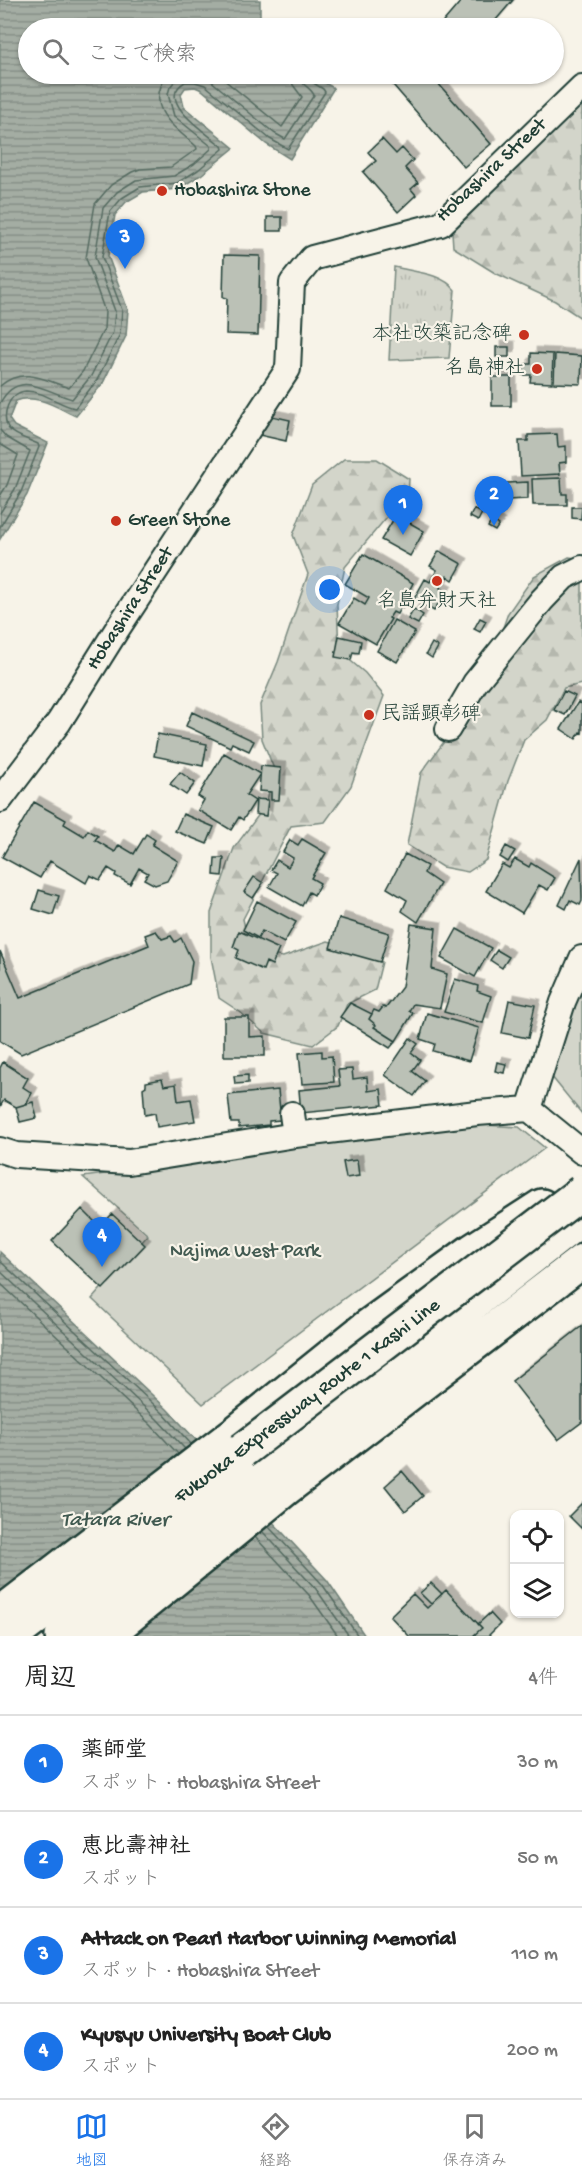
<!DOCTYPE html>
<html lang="ja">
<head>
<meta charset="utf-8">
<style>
	:root { --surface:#fff; --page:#f6f6f6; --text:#222; --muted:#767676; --line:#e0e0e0; --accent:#1a73e8 }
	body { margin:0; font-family:"Gochi Hand","Klee One",sans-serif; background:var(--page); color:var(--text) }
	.controls { position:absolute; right:18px; bottom:18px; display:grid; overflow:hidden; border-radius:12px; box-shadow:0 2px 4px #0004 }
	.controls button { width:54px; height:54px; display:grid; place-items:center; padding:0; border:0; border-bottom:2px solid var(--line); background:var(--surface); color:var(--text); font:30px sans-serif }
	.you { position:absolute; left:330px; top:590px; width:21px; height:21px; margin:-15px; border:4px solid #fff; border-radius:50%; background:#1a73e8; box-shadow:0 0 0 9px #1a73e833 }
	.badge { display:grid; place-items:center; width:39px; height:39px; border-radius:50%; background:var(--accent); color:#fff; font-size:20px; font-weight:700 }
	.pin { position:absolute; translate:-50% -50px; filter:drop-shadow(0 2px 3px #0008) }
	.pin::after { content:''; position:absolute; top:32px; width:21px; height:18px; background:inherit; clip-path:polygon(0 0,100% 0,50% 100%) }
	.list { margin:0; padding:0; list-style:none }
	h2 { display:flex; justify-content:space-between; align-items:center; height:78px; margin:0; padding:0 24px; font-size:26px }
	h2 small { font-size:20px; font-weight:400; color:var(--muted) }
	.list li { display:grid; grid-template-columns:39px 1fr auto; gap:18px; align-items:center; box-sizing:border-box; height:96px; padding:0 24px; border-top:2px solid var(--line) }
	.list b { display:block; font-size:22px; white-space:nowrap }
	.list p { margin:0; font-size:20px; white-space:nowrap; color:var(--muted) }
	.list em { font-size:20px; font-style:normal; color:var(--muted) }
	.icon { flex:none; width:33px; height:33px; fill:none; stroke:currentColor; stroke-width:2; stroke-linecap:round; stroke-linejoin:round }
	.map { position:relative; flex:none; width:582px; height:1636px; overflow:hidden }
	.search { position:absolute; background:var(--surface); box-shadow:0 2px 4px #0004; left:18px; right:18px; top:18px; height:66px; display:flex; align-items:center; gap:15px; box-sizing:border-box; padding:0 21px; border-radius:33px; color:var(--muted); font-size:22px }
	.sheet { height:462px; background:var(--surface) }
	nav { display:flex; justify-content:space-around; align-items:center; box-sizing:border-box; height:84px; border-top:2px solid var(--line); background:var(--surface); font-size:16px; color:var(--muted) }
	nav a { display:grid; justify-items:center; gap:3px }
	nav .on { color:var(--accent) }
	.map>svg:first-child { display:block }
	.grass { fill:url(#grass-tufts); stroke:#79897f; stroke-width:1.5 }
	.forest { fill:url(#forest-firs); stroke:#79897f; stroke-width:1.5 }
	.park { fill:#d3d5ca; stroke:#79897f; stroke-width:1.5 }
	.water { fill:url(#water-rules); stroke:#6f8077; stroke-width:1.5 }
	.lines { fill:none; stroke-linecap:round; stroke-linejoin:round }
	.shore { stroke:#546a60; stroke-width:1.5 }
	.building { fill:#bbc1b6; stroke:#1f3d34; stroke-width:1.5; filter:url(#shadow) }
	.street-casing { stroke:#1f3d34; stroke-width:28 }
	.secondary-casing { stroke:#1f3d34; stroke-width:38 }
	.highway-casing { stroke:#1f3d34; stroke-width:38 }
	.street { stroke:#f7f3e8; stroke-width:24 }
	.secondary { stroke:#f7f3e8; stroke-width:33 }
	.highway { stroke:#f7f3e8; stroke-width:33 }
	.highway-bridge-casing { stroke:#1f3d34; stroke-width:38; stroke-linecap:butt }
	.highway-bridge { stroke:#f7f3e8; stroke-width:33 }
	.poi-dot { fill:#c8321e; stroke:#f7f3e8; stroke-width:2 }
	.labels { text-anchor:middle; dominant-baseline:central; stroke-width:4.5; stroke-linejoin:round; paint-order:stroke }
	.street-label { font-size:20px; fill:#1f3d34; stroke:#f7f3e8 }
	.poi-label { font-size:20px; fill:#1f3d34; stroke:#f7f3e8; text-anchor:start }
	.park-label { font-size:20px; fill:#435b52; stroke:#f7f3e8 }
	.water-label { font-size:21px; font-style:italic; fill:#405950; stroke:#f7f3e8 }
</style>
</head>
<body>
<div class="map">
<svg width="582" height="1636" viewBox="0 0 582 1636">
	<defs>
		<pattern id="grass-tufts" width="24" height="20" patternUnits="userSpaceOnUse" patternTransform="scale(1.5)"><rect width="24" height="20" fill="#d3d5ca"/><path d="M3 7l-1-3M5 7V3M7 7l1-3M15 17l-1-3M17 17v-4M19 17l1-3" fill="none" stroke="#b5b8ae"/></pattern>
		<pattern id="forest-firs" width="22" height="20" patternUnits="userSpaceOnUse" patternTransform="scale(1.5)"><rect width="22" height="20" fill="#d3d5ca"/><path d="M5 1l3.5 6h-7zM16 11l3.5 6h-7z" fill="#b5b8ae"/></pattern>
		<pattern id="water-rules" width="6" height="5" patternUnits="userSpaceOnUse" patternTransform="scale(1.5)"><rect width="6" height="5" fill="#a4ada3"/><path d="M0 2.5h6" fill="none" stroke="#858e86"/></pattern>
		<filter id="shadow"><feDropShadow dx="5.5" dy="-5.5" stdDeviation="0" flood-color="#0004"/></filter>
	</defs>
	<rect width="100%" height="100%" fill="#f7f3e8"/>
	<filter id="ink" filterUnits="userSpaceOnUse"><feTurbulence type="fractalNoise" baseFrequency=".0167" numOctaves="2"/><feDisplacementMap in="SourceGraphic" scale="12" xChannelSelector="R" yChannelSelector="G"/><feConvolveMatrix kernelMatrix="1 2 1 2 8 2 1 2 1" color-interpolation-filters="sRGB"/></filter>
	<g filter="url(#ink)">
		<!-- grass -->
		<path class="grass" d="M394,267c20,5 48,6 61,23l-6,68 -60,2z"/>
		<!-- forest -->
		<path class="forest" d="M582,104v214h-1l-26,-17 -60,-28 -42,-26 -1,-15z
			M344,459h33l32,20 -1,18 -22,21 -41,49 -8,37 2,47 26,22 19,23 -33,90 -26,36 -34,4 -48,93 8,33 32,5 45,-16 18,5 36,16 -7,28 -28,14 -9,22 -25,19 -49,-12 -24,-21 -21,-14 -8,-41v-44l23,-65 32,-43 8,-36 -12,-30 -2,-34 18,-43 30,-88 -15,-39 19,-50z
			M569,557l13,2v125l-18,4 -17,32 -23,20 -16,41 -22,79 -18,12 -26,-5 -35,-22 14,-72 59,-80 28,-80 26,-37z"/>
		<!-- park -->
		<path class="park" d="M582,975v139l-35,-43z
			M469,1124l50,3 26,21 -342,256 -111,-105 56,-64 -65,-58z"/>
		<!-- water -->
		<path class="water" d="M0,0h260v28h-232v46h281l25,14 -44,71 -24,-15 -64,-54 -7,-3 -10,1 -4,6 3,13 50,41 -33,27 -23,14 -35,3 -17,10 -11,13 -7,41 20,54 -2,26 -23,47 -27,33c-18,-8 -40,-23 -60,-15l-7,18 5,7 34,17 -21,52 -27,44z
			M0,1252l167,157 160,171 38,56h-365z"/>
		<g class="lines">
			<!-- shore -->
			<path class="shore" d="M217,74l65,53 20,-30 -9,-12 -3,-11
				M0,386c23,-20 45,-6 69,2l14,-17 21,-42 1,-17 -19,-54 9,-54 16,-19 21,-13 8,-3 31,-2 26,-18 -1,-3c-23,-20 -53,-39 -28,-72
				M0,403c19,-35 46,-11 72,-4l19,-23 22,-44 2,-21 -20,-54 8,-49 14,-16 19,-12 38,-4 20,-12 17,-15v-3l-37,-30 -6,-22 2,-7 9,-11 21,-1 10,5 64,53 11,6 29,-44c-4,-9 -14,-9 -14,-21
				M0,430l6,7 24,14 -15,38 -15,24
				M0,444l18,11 -11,30 -7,11
				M0,527l21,-35 18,-45 -1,-3c-9,-4 -23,-8 -29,-15 -9,-13 0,-37 17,-38 18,0 33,14 49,17l22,-28 23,-46 2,-24 -20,-53 8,-45 12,-14 18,-11 37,-4 21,-13 25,-21 -1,-3c-14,-12 -69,-46 -37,-64h10l10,3 65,54 18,10 37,-57 -2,-3 -14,-9 -2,-6
				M0,1261l163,152 28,31
				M0,1271l157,148 28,30
				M0,1283l151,142 27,29
				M268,1526l54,58 36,52
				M262,1531l54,58 33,47
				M255,1537l54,58 29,41"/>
		</g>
		<!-- building -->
		<path class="building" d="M462,0h51l-24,28h-51z
			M392,74h38l61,70 -27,23 -77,-89z
			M382,139l14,15 6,-6 11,12 -8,8 13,15 -7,6 5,6 -18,17 -35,-40 13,-11 -8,-9z
			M267,217h15v14h-15z
			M224,255l36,1 -2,79 -32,-1 1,-36 -4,-1z
			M496,347h13v10h-13z
			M531,353l22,1 -1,29 -22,-1 1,-7h-9l1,-11h8z
			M555,354l27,2 -1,28 -27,-1z
			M492,377h19v29h-19z
			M263,414l27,6 -4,21 -27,-6z
			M557,434l1,13 8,-1v16l-7,1 1,11 -39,2 -2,-35h9v-6z
			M561,478l1,16h5v11h-34l-1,-26z
			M528,482v17l-21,1v-17z
			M572,507h10l-1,12 -9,-1z
			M474,509l8,4 -4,8 -8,-4z
			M396,515l28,16 -14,25 -29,-16z
			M492,520l7,5 -4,6 -7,-4z
			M439,551l23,13 -9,16 -6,-4 -7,12 6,3 -12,20 -20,-12 11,-20 5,3 7,-12 -7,-4z
			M363,554l50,29 -16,31 -4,-2 -4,6 2,1 -15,25 -37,-21 15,-25 11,7 4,-7 -24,-14z
			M414,609l9,6 -5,9 -10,-5z
			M480,618l6,3 -6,11 -6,-3z
			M394,620l21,12 -18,30 -20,-11z
			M339,636l22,5 -2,12 -6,-1 -2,8 -16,-3z
			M432,643l6,4 -6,11 -6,-4z
			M564,691l11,5 -10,19 -11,-5z
			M578,702l4,3v28l-2,-1 -4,7 -15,-10z
			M192,712l62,29 -5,10 -17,-8 -2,4 -44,-21z
			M158,734l49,10 -4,22 -49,-10z
			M224,753l36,21 -14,21 9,6 -12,19 -4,-3 -8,13 -33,-20 6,-10 -6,-4z
			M261,766l20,2 -2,32h-8v-8l-12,-1z
			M180,772l15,11 -9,12 -16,-11z
			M256,799l12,1 -2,16 -11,-2z
			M34,802l32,18 -2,4 20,12 4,-6 10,6 -3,4 20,12 4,-7 15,9 12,-20 9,6 -3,5 26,16 -11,20 -12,4 -11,-6 4,-6 -9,-5 -9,16 -15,-8 1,-3 -8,-5 -8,12 -10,-5 -4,8 -36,-22 -10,17 -38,-21z
			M183,814l31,13 -7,17 -32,-13z
			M302,839l24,14 -15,25 9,5 -6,12 -5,-3 -7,14 -33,-19 8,-14 -6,-3 6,-10 11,7 5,-9 -10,-6 7,-12 8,5z
			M506,846l9,5 -7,11 -8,-5z
			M405,854l22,12 -3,7 16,11 -22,38 -16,-11 5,-11 -20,-12z
			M215,858h9l-2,18 -8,-1z
			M581,858l1,43 -2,4 -10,-5 -4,9 -7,-4z
			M515,859l14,8 2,-4 24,15 -7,12 -9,-5 -17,28 -36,-22 16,-27 7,4z
			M254,877l9,6 -10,15 -9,-6z
			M39,890l20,6 -6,19 -20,-6z
			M257,901l39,21 -12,21 -22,-12 -4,7 -15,-8z
			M339,918l50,15 -9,29 -50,-14z
			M411,924l25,4 -4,41 15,5 -7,34 -27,-4 -4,7 4,2 -17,28 -22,-14 2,-2 -7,-6 5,-9 5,2 4,-5 3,1 16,-21z
			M457,929l34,19 -16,29 -34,-19z
			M156,931l6,8 9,-3 4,6 6,-4 11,23 -3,23 -168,70 -21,-13v-90l20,47 129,-53 -4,-10z
			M239,931l40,18 -7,16 -6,-3 -3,8 -27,-12 3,-8 -6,-3z
			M497,950l12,7 -7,11 -12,-8z
			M455,979l23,7 -1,5 14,5 -8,27 -39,-11z
			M509,1000l26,5 -7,33 -26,-5z
			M350,1003l22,11 -3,5 7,6 -2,2 22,14 -6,7 -50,-31z
			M427,1013l52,15 -10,33 -36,-10 2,-7 -15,-5z
			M224,1017h25v20l16,-1v20h-41z
			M410,1038l8,6 -7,9 9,7 -8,11 13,10 -11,15 -29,-21z
			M322,1051v6l10,-1 2,26 -32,2 -3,-31z
			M3,1062l25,16 -5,9 9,6 -6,11 -10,3 -12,-7 -4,7v-39z
			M497,1062l9,2 -2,9 -9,-2z
			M352,1069l1,10 14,-2 1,14 13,-2 2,16 -82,8 -2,-23 41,-4 -2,-16z
			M248,1075v8l-13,1 -1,-8z
			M162,1079l2,7 12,-2 2,17 13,-2 4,22 -38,6 -2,-14 -10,2 -2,-27 3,-2v-4z
			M278,1090l3,30 -12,1v4l-30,3v-5h-8l-3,-28z
			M33,1102l4,16 -17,4 -4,-15z
			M357,1160l2,16 -13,2 -3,-16z
			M82,1209l18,18 12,-13 33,31 -42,44 -51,-48z
			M582,1326v96l-24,18 -46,-59z
			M402,1471l21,25 -18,15 -20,-25z
			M582,1503v26l-13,-13z
			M431,1583l11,11 -11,10 -11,-11z
			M446,1590l36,38 -9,8h-64l-19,-20 23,-22 14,14z
			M490,1613l10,11 -12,12h-15l9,-8 -4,-4z"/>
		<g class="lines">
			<!-- street casing -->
			<g class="street-casing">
				<path id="street" d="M448,729l27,-46 67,-83 22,-23 18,-9
					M0,800l59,-78 57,-91 172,-262 4,-86 20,-25 129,-34 141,-137
					M529,1109l34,-107 19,-44
					M292,1114l3,21
					M0,1150l16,5 113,7 166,-27 182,-22 52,-4 53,43"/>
			</g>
			<!-- secondary casing -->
			<g class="secondary-casing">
				<path id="secondary" d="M12,1636l261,-198"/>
			</g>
			<!-- highway casing -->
			<g class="highway-casing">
				<path id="highway" d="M0,1614l238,-183 129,-104 105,-76 70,-45
					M62,1636l199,-167 321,-251
					M105,1636l179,-146 298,-229"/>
			</g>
			<!-- street -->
			<use href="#street" class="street"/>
			<!-- secondary -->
			<use href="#secondary" class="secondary"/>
			<!-- highway -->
			<use href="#highway" class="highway"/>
			<!-- highway-bridge casing -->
			<g class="highway-bridge-casing">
				<path id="highway-bridge" d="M242,1451l340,-259"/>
			</g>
			<!-- highway-bridge -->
			<use href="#highway-bridge" class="highway-bridge"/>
		</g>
	</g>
	<!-- markers -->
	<g class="poi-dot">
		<circle cx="162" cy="191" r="6"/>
		<circle cx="524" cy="335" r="6"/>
		<circle cx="537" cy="369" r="6"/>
		<circle cx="116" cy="521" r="6"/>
		<circle cx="437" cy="581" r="6"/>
		<circle cx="369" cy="715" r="6"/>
	</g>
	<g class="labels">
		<!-- street labels -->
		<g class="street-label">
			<text transform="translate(492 171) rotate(-43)">Hobashira Street</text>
			<text transform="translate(131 609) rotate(-57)">Hobashira Street</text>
			<text transform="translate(308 1402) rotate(-37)">Fukuoka Expressway Route 1 Kashi Line</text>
		</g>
		<!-- poi labels -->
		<g class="poi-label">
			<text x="174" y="191">Hobashira Stone</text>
			<text x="512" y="335" text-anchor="end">本社改築記念碑</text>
			<text x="525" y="369" text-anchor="end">名島神社</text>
			<text x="128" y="521">Green Stone</text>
			<text x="437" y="602" text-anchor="middle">名島弁財天社</text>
			<text x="381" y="715">民謡顕彰碑</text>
		</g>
		<!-- park labels -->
		<g class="park-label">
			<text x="245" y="1252">Najima West Park</text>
		</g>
		<!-- water labels -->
		<g class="water-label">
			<text x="115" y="1521">Tatara River</text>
		</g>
	</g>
</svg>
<div class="controls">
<button><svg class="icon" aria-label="locate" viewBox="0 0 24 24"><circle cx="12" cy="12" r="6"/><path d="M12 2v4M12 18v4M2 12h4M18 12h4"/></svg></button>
<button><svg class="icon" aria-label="layers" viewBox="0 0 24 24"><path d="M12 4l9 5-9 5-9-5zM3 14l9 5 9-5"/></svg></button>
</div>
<div class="you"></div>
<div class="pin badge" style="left:403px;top:535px">1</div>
<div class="pin badge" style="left:494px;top:526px">2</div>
<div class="pin badge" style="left:125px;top:269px">3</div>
<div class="pin badge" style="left:102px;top:1267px">4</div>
<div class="search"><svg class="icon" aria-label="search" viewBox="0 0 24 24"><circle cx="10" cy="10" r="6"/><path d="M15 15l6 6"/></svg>ここで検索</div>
</div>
<section class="sheet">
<h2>周辺<small>4件</small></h2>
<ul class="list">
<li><span class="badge">1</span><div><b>薬師堂</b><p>スポット · Hobashira Street</p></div><em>30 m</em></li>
<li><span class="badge">2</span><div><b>恵比壽神社</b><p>スポット</p></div><em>50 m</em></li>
<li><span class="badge">3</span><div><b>Attack on Pearl Harbor Winning Memorial</b><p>スポット · Hobashira Street</p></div><em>110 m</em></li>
<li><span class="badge">4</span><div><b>Kyusyu University Boat Club</b><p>スポット</p></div><em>200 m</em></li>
</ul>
</section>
<nav>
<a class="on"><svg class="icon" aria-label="map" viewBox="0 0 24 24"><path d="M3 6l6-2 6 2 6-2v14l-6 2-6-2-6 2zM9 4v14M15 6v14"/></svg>地図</a>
<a><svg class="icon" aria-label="directions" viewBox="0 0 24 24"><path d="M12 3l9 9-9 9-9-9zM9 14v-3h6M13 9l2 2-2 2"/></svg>経路</a>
<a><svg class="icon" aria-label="saved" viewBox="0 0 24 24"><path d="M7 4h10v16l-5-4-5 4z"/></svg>保存済み</a>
</nav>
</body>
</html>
